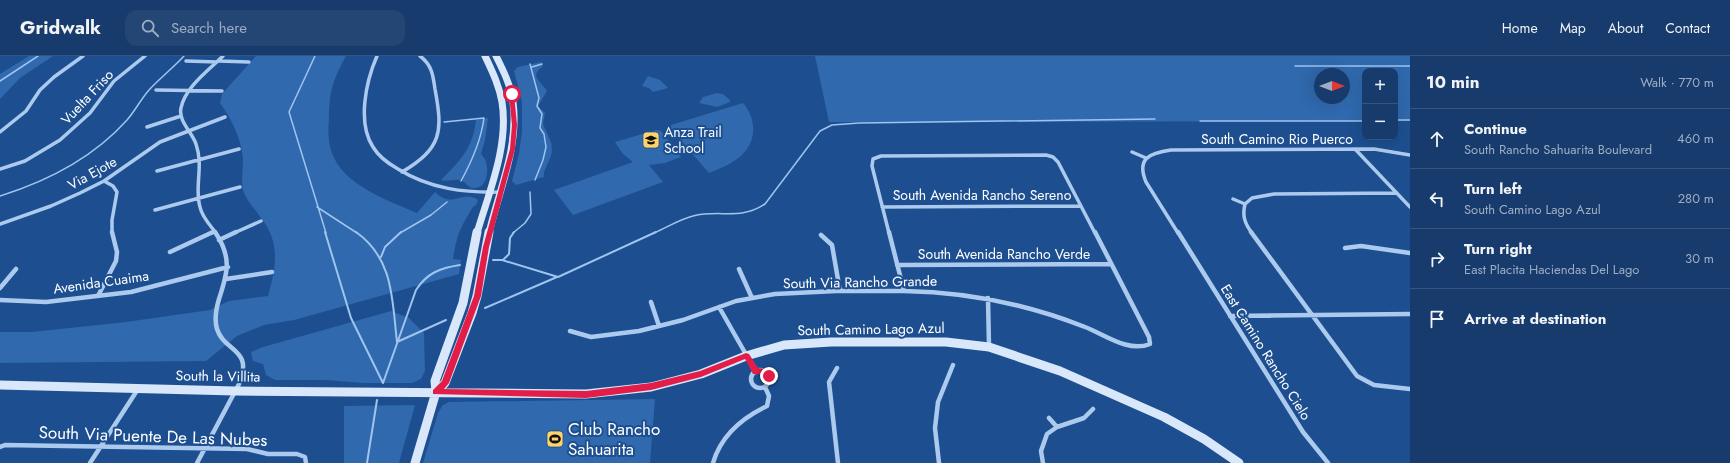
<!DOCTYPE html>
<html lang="en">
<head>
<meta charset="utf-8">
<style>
	:root { --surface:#163b6c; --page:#234674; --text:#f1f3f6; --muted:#9eadc2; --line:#35557f }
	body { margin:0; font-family:Jost,sans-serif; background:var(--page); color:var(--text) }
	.controls { position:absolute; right:12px; top:12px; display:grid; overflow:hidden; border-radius:8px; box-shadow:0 4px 16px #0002 }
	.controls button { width:36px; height:36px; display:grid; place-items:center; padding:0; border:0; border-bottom:1px solid var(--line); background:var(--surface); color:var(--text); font:20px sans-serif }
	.compass { position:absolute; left:1314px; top:12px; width:36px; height:36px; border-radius:50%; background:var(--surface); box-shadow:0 4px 16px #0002; rotate:90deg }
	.stop { position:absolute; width:12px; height:12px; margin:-9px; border:3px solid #e11d48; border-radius:50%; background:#fff }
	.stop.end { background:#e11d48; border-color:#fff; box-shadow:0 1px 4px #0008 }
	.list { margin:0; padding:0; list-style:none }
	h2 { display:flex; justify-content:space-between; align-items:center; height:52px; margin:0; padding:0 16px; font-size:17px }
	h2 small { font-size:13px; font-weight:400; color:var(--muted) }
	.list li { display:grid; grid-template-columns:26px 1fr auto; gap:12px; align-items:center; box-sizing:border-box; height:60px; padding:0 16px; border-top:1px solid var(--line) }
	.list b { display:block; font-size:15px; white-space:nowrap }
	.list p { margin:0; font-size:13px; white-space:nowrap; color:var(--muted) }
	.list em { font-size:13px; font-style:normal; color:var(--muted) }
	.icon { flex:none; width:22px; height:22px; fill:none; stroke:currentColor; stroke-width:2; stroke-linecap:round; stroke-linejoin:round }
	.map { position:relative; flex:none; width:1410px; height:407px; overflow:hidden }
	header { display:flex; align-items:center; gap:24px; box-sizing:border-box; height:56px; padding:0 20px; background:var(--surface); border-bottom:1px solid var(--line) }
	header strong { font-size:19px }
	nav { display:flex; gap:22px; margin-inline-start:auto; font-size:14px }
	.search { width:280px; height:36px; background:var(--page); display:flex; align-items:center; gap:10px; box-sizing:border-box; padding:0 14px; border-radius:12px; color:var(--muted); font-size:15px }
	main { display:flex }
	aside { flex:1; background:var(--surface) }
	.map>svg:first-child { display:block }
	.green { fill:#3069ae; fill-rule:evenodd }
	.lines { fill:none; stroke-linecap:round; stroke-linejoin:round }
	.stream-far1 { stroke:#9fc4ef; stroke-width:1.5 }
	.stream { stroke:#9fc4ef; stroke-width:2 }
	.street-far1 { stroke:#accaee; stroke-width:3.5 }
	.street { stroke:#accaee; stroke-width:4.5 }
	.secondary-far1 { stroke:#d9e7fa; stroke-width:7 }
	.secondary { stroke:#d9e7fa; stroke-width:9 }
	.route { fill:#e11d48 }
	.labels { text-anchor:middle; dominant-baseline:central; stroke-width:4; stroke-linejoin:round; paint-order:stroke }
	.street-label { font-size:14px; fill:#fff; stroke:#1d4f90 }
	.poi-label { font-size:14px; fill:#fff; stroke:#1d4f90; text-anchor:start }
	.near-poi-label { font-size:17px; fill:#fff; stroke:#1d4f90; text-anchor:start }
	.near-street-label { font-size:17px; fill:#fff; stroke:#1d4f90 }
</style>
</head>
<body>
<header>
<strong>Gridwalk</strong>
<div class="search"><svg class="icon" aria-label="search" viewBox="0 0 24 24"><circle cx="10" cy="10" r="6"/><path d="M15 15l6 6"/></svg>Search here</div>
<nav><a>Home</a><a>Map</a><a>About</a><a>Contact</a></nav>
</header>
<main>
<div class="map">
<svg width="1410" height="407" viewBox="0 0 1410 407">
	<rect width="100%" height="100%" fill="#1d4f90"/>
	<!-- green -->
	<path class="green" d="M29,0h24l-33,22 -20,21v-25z
		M256,0h90c-13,24 -17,35 -17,63 -1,11 -1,23 3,34 11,32 57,48 85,60l18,-21c18,18 27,-3 43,8l-2,5 -3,2c-13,21 -16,27 -20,52l8,1 -2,14 -165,46 -30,5 -27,11 -31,25 -206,2v-31h32l94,-10 84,-12 19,-9 39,-5c8,-29 13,-53 -7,-78 -6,-9 -15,-18 -18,-28 -2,-10 0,-21 0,-31 -2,-21 -11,-39 -23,-56l2,-9z
		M815,0h595v65h-15v-50h-30v50l-536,1zM1320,18h24v24h-24z
		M541,6l2,4c-14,11 -3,14 4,25l-9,15 7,7 -2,11 8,18 1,8 -1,6 -7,16v5l-28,8 -4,-4 7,-27 3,-23v-29l-8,-31 4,-4z
		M648,20l12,4 8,8 -15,4 -4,-4 -7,-2z
		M717,37l6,1 7,6v2l-13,5 -18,-4 4,-6z
		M743,47c15,18 14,41 -6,56 -8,6 -18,10 -28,14l-39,-45 1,-3z
		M488,62l-3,22 -4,14c2,2 4,5 5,8 3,10 1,27 -13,26 -6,-1 -8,-7 -13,-8 -7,-1 -12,2 -19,0 19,-19 32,-32 35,-60z
		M656,74l5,1 20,26 -16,6 -16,2 14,17 -90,33 -19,-25 79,-28 -10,-8 -8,-12z
		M391,255l18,7 15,15 1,38 -4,8 -9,4h-48l-39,-3h-50l-9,-5 -3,-11 -10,-3 -2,-9 12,-5z
		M655,343l-5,64h-227l15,-50 5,-8 6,-3z
		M415,349l-16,58h-55v-57z"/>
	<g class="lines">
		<!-- stream-far1 -->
		<path class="stream-far1" d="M315,0l-26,56 37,121
			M530,8l9,34 -2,8 5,8 -2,14 4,6 2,13 -3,13 -8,20
			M1295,10h115
			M532,11l10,-3
			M0,25l38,-25
			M1395,64h15
			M1200,65h165
			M444,66l40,-4c-3,23 -12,43 -23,63
			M0,140c48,-15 93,-38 127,-76 8,-9 14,-21 22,-30 11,-12 24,-22 35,-34
			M317,151l40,26
			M400,177l31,-18 16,-13
			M513,177l12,-10 6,-9 -1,-22
			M654,177c12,-5 26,-14 39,-17 28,-7 46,5 72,-12l55,-73 12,-6 27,-2 296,-4"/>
		<!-- stream -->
		<path class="stream" d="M325,176l26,86 32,65
			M356,176c38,27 36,68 41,110l49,-22
			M381,201l4,-10 16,-15
			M493,204h9l56,17 98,-45
			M503,204l6,-6 1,-16 4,-6
			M485,252l72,-31
			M383,327l33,-93c11,-17 24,-22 44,-25
			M367,407l10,-63"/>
		<!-- street-far1 -->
		<path class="street-far1" d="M377,0c-11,25 -20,67 -4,91 6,10 16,17 25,22 32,20 67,24 103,23
			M186,5l31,1
			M219,5l30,1
			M156,34l66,1
			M147,71l34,-11
			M0,76l26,-21 14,-21 14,-13 29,-21
			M1355,93l55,58
			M1132,96l14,6
			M0,113l25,-8 35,-21 30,-27 24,-32 31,-25
			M157,115l82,-22
			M402,116c40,-24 41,-40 33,-83 -2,-14 -3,-24 -15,-33
			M104,125l9,5 4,6 -5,28v13
			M1233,143l12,5
			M1245,148c-3,12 0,20 7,29
			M1245,148l7,-6 22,-4 123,-1
			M882,151l199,-1
			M155,154l85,-23
			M0,168l51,-18 29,-13 24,-12 56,-39 65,-25
			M211,177l3,-1
			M216,177c-6,-8 -14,-16 -16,-26 -6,-20 4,-40 -4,-63 -4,-12 -18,-23 -15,-36 4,-21 28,-38 42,-52
			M234,177l27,-12
			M889,177l-17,-67 1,-7 8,-3 165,-1 7,2 5,5 37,71
			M1178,177l-32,-51c-10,-24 4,-29 25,-32l203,-1 36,6"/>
		<!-- street -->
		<path class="street" d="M889,176l15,59
			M1178,176l125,200 25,31
			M1251,176l106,144 17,9 36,4
			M821,179l11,10 8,46
			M219,184l17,-8
			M1345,192l16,-2 49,7
			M170,196l43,-20
			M897,209l214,-1
			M739,213l13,29
			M226,223l46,-7
			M0,232l16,-19
			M904,235c62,1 123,13 181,36 19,7 43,26 65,17l-1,-7 -54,-105
			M98,240l18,-35 1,-9 -5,-20
			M988,242l1,48
			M0,244l46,2 85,-10 97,-25
			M651,246l8,24
			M719,251l37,65
			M1230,260l180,-2
			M570,275l21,6 48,-6 44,-11 53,-19 39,-7 61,-3h68
			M837,312l-8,14 9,81
			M751 323a9 9 0 1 1 18 0a9 9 0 1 1-18 0Z
			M1049,362l8,9
			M0,391l5,-2 242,4 21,5h29l8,3 1,6
			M90,407l48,-74
			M197,407l42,-79c15,-36 -15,-32 -22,-55 -3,-10 -1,-20 2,-30 9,-27 13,-42 -4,-67
			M713,407c8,-28 29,-45 54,-57l2,-10 -4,-9
			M939,407l-4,-35 3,-26 15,-37
			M1043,407l-2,-12 6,-17 10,-7 27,-9 9,-9"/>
		<!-- secondary-far1 -->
		<path class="secondary-far1" d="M477,177c12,-41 32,-87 25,-131 -3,-17 -10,-31 -17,-46
			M489,177c10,-43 30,-86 24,-131 -2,-16 -10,-32 -17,-46"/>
		<!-- secondary -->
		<path class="secondary" d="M0,329l235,6 351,3 65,-7 50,-13 45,-18 38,-11 47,-3h115l43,5 71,24 104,46 40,22 35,24
			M436,336l9,-9 27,-70 5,-17 12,-64
			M415,407l21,-71 -1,-11 28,-78 14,-71"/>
	</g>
	<!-- route -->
	<path class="route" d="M512,36l2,2 3,31 -2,24 -26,98 -8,49 -32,87 -5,6 142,2 65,-8 49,-12 46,-18 3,1 9,14 8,1 6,5v4l-3,1 -7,-5h-9l-8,-15 -44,18 -50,13 -65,8 -153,-4v-4l9,-9 32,-85 9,-49 27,-98 2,-24 -3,-31z"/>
	<!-- icons -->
	<defs>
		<g id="school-square" transform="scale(0.9)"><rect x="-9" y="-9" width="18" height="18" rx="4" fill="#fdd36a" stroke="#1d4f90"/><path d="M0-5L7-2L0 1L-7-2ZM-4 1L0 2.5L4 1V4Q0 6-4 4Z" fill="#111"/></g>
		<g id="stadium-square" transform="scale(0.9)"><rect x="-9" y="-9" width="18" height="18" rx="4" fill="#fdd36a" stroke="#1d4f90"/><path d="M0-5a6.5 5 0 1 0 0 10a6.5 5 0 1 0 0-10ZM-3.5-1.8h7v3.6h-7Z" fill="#111"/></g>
	</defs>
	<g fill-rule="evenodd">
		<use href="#school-square" x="651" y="84"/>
		<use href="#stadium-square" x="555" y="383"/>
	</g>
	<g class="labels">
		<!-- street labels -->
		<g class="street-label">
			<text transform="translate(87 41) rotate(-47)">Vuelta Friso</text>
			<text x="1277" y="83">South Camino Rio Puerco</text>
			<text transform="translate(92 117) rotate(-29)">Via Ejote</text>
			<text x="982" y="139">South Avenida Rancho Sereno</text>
			<text x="1004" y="198">South Avenida Rancho Verde</text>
			<text transform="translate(101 226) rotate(-8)">Avenida Cuaima</text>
			<text transform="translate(860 226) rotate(-1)">South Via Rancho Grande</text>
			<text transform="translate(871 273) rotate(-1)">South Camino Lago Azul</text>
			<text transform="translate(1266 296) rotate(58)">East Camino Rancho Cielo</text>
			<text transform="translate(218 320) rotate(1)">South la Villita</text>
		</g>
		<!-- poi labels -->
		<g class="poi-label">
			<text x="664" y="76">Anza Trail<tspan x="664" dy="16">School</tspan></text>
		</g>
		<!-- near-poi labels -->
		<g class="near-poi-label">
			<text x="568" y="373">Club Rancho<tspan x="568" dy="20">Sahuarita</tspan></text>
		</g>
		<!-- near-street labels -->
		<g class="near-street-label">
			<text transform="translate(153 380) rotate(2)">South Via Puente De Las Nubes</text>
		</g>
	</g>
</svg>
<div class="controls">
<button>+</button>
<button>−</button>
</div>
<svg class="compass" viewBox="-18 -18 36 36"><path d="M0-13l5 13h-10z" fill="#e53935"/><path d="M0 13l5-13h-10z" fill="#9eadc2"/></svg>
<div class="stop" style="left:512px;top:38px"></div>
<div class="stop end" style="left:769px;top:320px"></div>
</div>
<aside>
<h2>10 min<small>Walk · 770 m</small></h2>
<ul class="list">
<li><svg class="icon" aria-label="ahead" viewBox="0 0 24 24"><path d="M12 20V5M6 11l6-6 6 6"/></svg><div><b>Continue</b><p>South Rancho Sahuarita Boulevard</p></div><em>460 m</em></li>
<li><svg class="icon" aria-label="left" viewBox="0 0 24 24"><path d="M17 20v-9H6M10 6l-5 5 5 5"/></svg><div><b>Turn left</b><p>South Camino Lago Azul</p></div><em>280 m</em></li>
<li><svg class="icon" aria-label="right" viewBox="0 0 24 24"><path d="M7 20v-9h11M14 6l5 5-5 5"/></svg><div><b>Turn right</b><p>East Placita Haciendas Del Lago</p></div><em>30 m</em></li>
<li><svg class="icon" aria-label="arrive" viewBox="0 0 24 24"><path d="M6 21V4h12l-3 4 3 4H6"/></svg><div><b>Arrive at destination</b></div></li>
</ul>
</aside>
</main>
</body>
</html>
